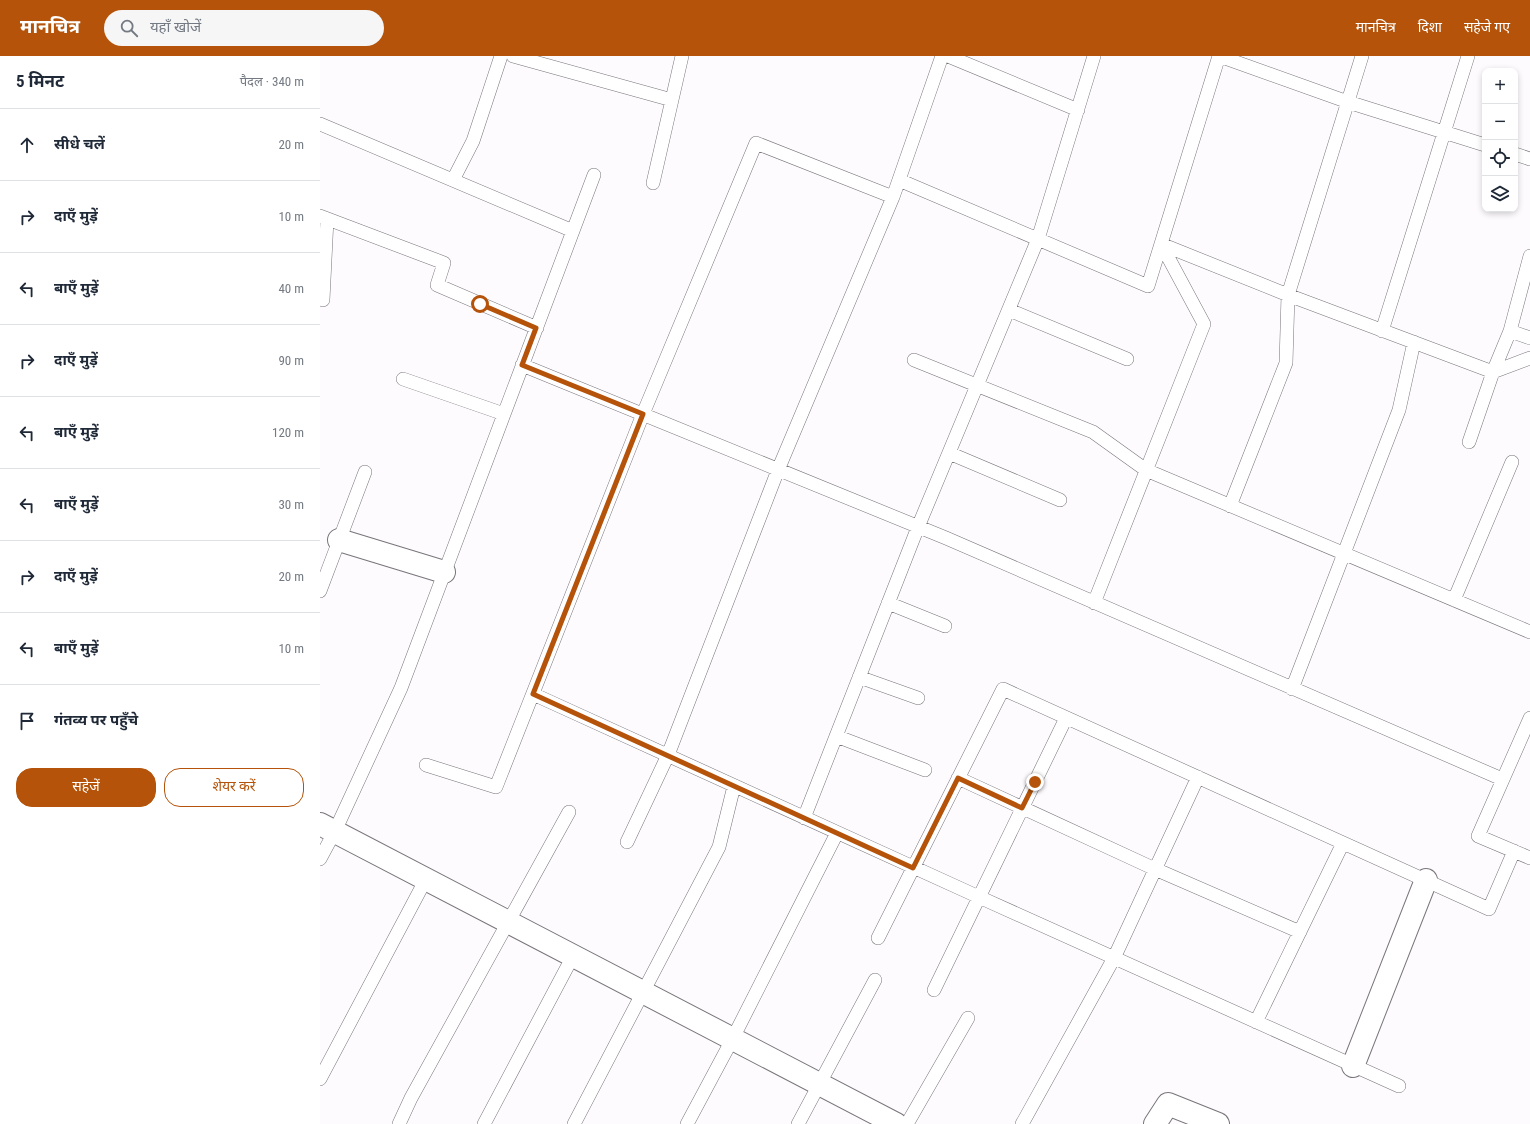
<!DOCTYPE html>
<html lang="hi">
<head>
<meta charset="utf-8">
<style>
	:root { --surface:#fff; --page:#f6f6f7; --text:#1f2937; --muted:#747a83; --line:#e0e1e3; --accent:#b45309 }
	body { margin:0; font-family:"Roboto Condensed","Noto Sans Devanagari",sans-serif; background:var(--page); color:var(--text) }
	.controls { position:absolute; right:12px; top:12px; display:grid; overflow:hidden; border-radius:8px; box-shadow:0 2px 6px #0003 }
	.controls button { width:36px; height:36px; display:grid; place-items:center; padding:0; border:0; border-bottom:1px solid var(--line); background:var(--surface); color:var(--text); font:20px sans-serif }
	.stop { position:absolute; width:12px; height:12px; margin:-9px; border:3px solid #b45309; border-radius:50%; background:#fff }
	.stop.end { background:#b45309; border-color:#fff; box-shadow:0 1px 4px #0008 }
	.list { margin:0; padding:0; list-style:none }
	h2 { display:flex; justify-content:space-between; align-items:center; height:52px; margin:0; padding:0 16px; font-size:17px }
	h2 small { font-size:13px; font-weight:400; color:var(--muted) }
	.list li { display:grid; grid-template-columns:26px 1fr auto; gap:12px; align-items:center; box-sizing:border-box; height:72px; padding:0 16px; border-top:1px solid var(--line) }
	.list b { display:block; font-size:15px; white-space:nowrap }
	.list em { font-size:13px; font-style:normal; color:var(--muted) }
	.actions { display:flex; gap:8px; padding:12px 16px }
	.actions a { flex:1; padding:9px 0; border:1px solid var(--accent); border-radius:16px; text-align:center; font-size:14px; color:var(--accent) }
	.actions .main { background:var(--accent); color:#fff }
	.icon { flex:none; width:22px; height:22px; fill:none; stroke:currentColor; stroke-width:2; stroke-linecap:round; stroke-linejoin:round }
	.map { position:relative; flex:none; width:1210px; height:1068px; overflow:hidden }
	header { display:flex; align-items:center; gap:24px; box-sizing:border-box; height:56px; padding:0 20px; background:var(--accent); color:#fff }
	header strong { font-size:19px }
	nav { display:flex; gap:22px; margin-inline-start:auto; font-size:14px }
	.search { width:280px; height:36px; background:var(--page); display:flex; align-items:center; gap:10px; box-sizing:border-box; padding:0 14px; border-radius:22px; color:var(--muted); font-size:15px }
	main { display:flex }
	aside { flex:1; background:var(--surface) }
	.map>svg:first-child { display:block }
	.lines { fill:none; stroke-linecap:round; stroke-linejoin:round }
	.lane-casing { stroke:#79757b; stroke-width:14 }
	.street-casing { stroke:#79757b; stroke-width:24 }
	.lane { stroke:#fff; stroke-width:13 }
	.street { stroke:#fff; stroke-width:22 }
	.route { stroke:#b45309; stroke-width:5 }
</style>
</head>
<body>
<header>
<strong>मानचित्र</strong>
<div class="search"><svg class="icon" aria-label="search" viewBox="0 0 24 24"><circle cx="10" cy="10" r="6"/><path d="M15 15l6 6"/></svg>यहाँ खोजें</div>
<nav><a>मानचित्र</a><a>दिशा</a><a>सहेजे गए</a></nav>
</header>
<main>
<aside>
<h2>5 मिनट<small>पैदल · 340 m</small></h2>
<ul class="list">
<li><svg class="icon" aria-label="ahead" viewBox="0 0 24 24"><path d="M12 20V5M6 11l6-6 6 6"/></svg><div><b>सीधे चलें</b></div><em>20 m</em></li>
<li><svg class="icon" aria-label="right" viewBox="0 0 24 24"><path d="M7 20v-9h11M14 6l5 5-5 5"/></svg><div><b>दाएँ मुड़ें</b></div><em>10 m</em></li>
<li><svg class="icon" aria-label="left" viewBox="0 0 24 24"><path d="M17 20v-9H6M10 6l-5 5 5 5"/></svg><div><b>बाएँ मुड़ें</b></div><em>40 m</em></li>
<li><svg class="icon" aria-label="right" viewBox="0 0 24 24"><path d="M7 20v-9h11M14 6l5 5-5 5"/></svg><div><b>दाएँ मुड़ें</b></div><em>90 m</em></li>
<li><svg class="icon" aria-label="left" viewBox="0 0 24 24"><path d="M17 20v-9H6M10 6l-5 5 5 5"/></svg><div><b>बाएँ मुड़ें</b></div><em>120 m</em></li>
<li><svg class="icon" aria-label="left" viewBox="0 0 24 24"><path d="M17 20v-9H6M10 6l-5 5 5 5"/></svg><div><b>बाएँ मुड़ें</b></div><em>30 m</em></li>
<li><svg class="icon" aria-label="right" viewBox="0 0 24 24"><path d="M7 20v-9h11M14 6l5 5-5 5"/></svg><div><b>दाएँ मुड़ें</b></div><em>20 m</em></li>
<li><svg class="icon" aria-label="left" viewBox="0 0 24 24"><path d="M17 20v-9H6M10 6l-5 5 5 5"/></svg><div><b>बाएँ मुड़ें</b></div><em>10 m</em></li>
<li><svg class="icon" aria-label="arrive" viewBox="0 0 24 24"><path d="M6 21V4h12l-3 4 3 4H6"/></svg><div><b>गंतव्य पर पहुँचे</b></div></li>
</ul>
<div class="actions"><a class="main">सहेजें</a><a>शेयर करें</a></div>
</aside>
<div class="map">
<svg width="1210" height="1068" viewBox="0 0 1210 1068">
	<rect width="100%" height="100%" fill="#fdfbfe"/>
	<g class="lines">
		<!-- lane casing -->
		<g class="lane-casing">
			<path id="lane" d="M193,0l159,44
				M628,0l130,54
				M899,0l129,46 137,43
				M0,68l253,107
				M1195,98l15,5
				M133,124l20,-39 28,-85
				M579,124l249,106 71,-230
				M333,127l29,-127
				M0,160l124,47 -7,22 100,43
				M841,188l127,51 205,77 37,-14
				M3,244l4,-81
				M689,254l118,49
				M1062,275l86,-275
				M1190,275l20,7
				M594,304l179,72 53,38 384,162
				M202,309l424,173 556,241
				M83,323l101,35
				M1149,386l24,-70 17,-41 20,-75
				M629,397l111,47
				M910,450l56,-143 2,-68 74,-239
				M0,535l45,-119
				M1134,544l58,-138
				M568,547l57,23
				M774,547l110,-279 -43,-80
				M539,621l59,21
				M972,633l107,-279 15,-68
				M213,638l446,203 420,189
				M1210,662l-52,118 52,22
				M516,680l89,34
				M106,709l70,22 147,-373 113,-271 137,54
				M638,722l197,91 145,63
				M484,762l114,-291 120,-288 56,-183
				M307,786l41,-87 110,-285 115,-273 49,-141
				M0,803l15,-28 66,-143 193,-513
				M558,882l125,-249 486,220 25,-58
				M614,934l132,-272
				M936,966l87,-179
				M0,1023l106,-200
				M79,1068l12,-26 158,-286
				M164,1068l89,-168
				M254,1068l145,-277 15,-61
				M367,1068l46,-86 104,-205
				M478,1068l77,-144
				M587,1068l61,-106
				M702,1068l92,-166 84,-181"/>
		</g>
		<!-- street casing -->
		<g class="street-casing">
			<path id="street" d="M19,484l105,32
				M0,768l576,300
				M1033,1010l73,-186
				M835,1068l13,-20 50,20"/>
		</g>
		<!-- lane -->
		<use href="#lane" class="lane"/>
		<!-- street -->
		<use href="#street" class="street"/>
	</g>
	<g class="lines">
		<!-- route -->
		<path class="route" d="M160,248l56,24 -14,37 121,49 -110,280 380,174 45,-90 64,30 13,-26"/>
	</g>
</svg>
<div class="controls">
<button>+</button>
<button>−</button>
<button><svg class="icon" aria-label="locate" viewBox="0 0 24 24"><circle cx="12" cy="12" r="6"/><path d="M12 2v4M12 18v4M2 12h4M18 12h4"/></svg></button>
<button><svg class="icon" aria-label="layers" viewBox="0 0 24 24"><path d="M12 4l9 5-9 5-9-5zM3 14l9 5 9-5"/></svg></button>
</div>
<div class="stop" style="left:160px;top:248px"></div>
<div class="stop end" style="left:715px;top:726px"></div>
</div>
</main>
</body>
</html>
